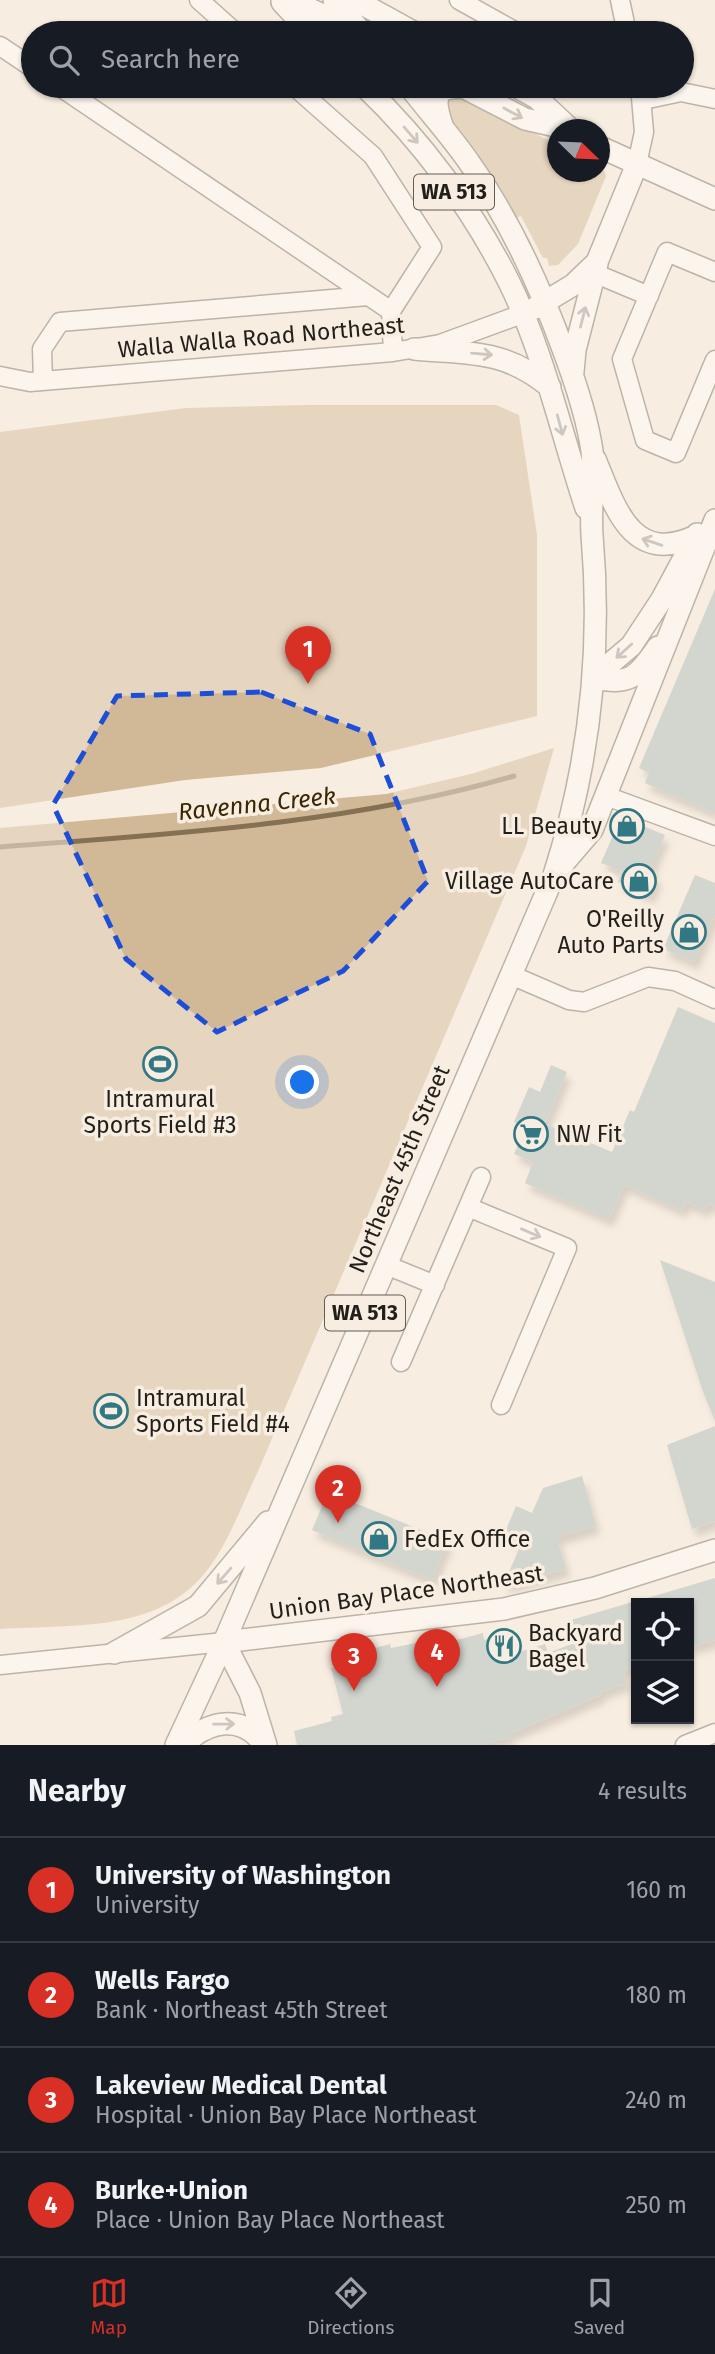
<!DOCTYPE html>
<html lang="en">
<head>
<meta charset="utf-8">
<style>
	:root { --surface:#171b24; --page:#20242c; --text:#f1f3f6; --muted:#9ea1a6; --line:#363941; --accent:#d93025 }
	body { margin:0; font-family:"Fira Sans",sans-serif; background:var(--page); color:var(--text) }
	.controls { position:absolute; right:21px; bottom:21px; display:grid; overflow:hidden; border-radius:0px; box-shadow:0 2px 5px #0004 }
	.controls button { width:63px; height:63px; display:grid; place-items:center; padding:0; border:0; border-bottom:2px solid var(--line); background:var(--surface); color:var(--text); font:35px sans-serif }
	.compass { position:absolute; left:547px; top:119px; width:63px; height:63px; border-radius:50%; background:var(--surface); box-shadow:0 2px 5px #0004; rotate:113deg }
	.you { position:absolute; left:303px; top:1083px; width:24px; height:24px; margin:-18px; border:5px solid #fff; border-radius:50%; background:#1a73e8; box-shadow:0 0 0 10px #1a73e833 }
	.badge { display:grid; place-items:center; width:46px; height:46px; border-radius:50%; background:var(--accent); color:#fff; font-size:23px; font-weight:700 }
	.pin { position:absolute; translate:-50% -58px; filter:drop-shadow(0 2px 4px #0008) }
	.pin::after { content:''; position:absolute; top:37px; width:24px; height:21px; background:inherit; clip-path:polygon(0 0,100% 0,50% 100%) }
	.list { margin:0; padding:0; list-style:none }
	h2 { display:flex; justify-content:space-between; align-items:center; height:91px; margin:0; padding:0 28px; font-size:30px }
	h2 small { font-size:23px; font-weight:400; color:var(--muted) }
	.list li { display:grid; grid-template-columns:46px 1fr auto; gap:21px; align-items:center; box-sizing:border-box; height:105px; padding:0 28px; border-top:2px solid var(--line) }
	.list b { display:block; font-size:26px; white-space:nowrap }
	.list p { margin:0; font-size:23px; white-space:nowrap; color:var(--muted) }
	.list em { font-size:23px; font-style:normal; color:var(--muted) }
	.icon { flex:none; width:38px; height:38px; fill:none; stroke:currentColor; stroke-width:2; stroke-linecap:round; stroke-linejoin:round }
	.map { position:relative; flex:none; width:715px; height:1745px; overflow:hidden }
	.search { position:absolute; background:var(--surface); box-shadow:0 2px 5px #0004; left:21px; right:21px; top:21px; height:77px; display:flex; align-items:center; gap:18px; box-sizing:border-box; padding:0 24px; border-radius:38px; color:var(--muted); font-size:26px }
	.sheet { height:511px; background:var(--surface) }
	nav { display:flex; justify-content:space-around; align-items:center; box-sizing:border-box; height:98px; border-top:2px solid var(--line); background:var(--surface); font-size:19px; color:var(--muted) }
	nav a { display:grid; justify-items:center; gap:4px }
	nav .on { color:var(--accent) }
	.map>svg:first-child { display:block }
	.green { fill:#d1b997 }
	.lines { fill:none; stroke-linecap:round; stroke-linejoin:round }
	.stream { stroke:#847053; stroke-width:5 }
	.building { fill:#a6b8bb; filter:url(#shadow) }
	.minor-casing { stroke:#766e62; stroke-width:21 }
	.major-casing { stroke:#766e62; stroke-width:24 }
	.minor { stroke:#fff; stroke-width:18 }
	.major { stroke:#fff; stroke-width:21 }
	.oneway { stroke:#9c9a98 }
	.marked { fill:none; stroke:#1d4ed8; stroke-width:5; stroke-dasharray:14 9; stroke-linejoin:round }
	.labels { text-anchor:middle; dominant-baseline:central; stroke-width:7; stroke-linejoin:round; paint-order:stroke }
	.shield { fill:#f7ede0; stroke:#625d55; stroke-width:2 }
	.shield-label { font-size:21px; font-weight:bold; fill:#221f1a }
	.street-label { font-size:23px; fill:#221f1a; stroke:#f7ede0 }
	.poi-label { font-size:23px; fill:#221f1a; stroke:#f7ede0; text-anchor:start }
	.water-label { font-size:24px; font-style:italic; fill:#3b2704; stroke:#f7ede0 }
</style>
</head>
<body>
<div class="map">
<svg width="715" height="1745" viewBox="0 0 715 1745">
	<defs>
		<filter id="shadow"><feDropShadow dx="4.5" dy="8" stdDeviation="3.5" flood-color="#0004"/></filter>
	</defs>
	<rect width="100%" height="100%" fill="#f7ede0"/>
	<!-- green -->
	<path class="green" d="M462,95l95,50 1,27h42v-4l4,2 2,6 -28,68 -20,21 -9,1 -2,-8h-4l-22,-42 -5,2 -69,-104 2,-15z
		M306,405h190l23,10 18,120v181l-216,52 -136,12 -185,28v-376l186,-24z
		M554,748l-28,98 -267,623c-15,31 -28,68 -48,96 -48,69 -136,59 -211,64v-801l386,-34 85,-20z"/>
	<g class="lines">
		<!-- stream -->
		<path class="stream" d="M0,847c171,-13 349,-23 514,-71"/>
	</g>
	<!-- building -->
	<path class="building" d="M715,589v224l-70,-30 4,-10 -10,-5z
		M621,817l44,18 -16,38 9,3 -8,20 -32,-14 4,-11 -21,-8z
		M695,875l20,8v31l-21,48 -31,-13z
		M678,1007l37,16v183l-7,-3 -3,7 -19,-8 -4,8 -58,-25 -15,34 -84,-36 8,-21 -19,-8 12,-27 -12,-5 15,-35 11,5 11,-27 16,7 -22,52 67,28 18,-42 4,2z
		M660,1260l55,22v139l-13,-32z
		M715,1426v95l-23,8 -25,-84z
		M582,1476l14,50 -39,11 9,32 -63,17 18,-42 -18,-7 13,-31 16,7 11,-25z
		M328,1492l120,49 -16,39 -120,-50z
		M715,1578v62l-26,7v-44h-45v-4z
		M636,1601v65l-13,5 4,12 -27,9 1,3 -92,39 1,3 -29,8h-184l-3,-14 38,-10 -1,-4 12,-3 -12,-46 43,-11 -2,-8 18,-5 1,4 35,-7 1,4 17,-5 1,3 38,-10 1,7 27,-7 5,20 29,-9 3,9 29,-11 -6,-22z"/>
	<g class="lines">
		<!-- minor casing -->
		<g class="minor-casing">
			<path id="minor" d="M199,0l37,33
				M459,0l59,33
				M620,0l7,33
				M0,46l33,22
				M59,86l332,225 2,41
				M294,86l79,70 59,91 -41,64
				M643,100l38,-8 34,7
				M637,164l7,-32 -4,-46
				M715,272l-48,-20 -45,107 23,81 31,13 39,-93
				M594,273l55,23
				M0,376l30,6 363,-30 47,-8 82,-30
				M43,381l-1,-32 18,-27 308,-26
				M606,796l109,40
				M511,975l58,25 15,2 64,-25 27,4 40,18
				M468,1207l99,41 -66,157
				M386,1265l49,20
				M401,1362l80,-185
				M0,1665l224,-23
				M685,1745l30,-12"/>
		</g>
		<!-- major casing -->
		<g class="major-casing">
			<path id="major" d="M289,0l75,33
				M334,0l24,28
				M355,0l60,33
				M282,2l29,31
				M364,86c58,55 109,124 145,196 35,71 52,151 77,226
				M461,86l64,33 44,10
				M515,86l22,12 32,30
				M442,125c-9,-27 -8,-40 24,-37
				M600,147l115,52
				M535,308l38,-23 24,-23 40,-98
				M414,349c57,5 90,0 136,38
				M573,372l2,-22 22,-86
				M595,459c20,48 36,107 101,77
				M593,678l38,-32 31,-47 35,-65
				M593,678c37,7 44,0 65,-31
				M562,865l30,-35 123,-310
				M224,1642l280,-33 91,-21 120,-38
				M224,1642l26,51 16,52
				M114,1653l84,-47 70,-84
				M176,1745l48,-103 330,-767c35,-109 48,-225 38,-340 -2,-28 3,-57 0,-84 -5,-35 -17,-70 -29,-102 -24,-65 -52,-127 -92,-184 -19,-28 -42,-53 -62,-79
				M183,1745c25,-24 58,-32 81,-1"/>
		</g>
		<!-- minor -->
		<use href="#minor" class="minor"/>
		<!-- major -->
		<use href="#major" class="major"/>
	</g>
	<!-- one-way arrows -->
	<defs><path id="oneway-shaft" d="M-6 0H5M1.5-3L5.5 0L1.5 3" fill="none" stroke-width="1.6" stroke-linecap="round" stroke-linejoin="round" transform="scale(1.75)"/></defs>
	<g class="oneway">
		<use href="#oneway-shaft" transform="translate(513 113) rotate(28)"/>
		<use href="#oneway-shaft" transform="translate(411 135) rotate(49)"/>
		<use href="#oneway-shaft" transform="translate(583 317) rotate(-76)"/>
		<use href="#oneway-shaft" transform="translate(482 354) rotate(5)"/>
		<use href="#oneway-shaft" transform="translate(560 425) rotate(75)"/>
		<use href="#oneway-shaft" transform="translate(652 542) rotate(-161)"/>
		<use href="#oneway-shaft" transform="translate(624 651) rotate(138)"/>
		<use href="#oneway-shaft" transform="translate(531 1233) rotate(23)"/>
		<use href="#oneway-shaft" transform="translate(224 1576) rotate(131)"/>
		<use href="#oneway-shaft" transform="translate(224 1724) rotate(-1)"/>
	</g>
	<!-- marked area -->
	<path d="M0 0H715V1745H0ZM261,692l109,42 58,147 -85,90 -126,61 -91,-73 -73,-154 64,-109z" fill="#f7ede0" fill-opacity=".55" fill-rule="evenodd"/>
	<path class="marked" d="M261,692l109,42 58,147 -85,90 -126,61 -91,-73 -73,-154 64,-109z"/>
	<!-- icons -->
	<defs>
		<g id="shop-ring" transform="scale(1.75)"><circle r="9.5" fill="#f7ede0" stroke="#317884" stroke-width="1.5"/><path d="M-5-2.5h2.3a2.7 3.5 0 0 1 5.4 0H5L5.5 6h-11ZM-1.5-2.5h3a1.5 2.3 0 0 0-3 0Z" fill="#317884"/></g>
		<g id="stadium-ring" transform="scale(1.75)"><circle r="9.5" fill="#f7ede0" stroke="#317884" stroke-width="1.5"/><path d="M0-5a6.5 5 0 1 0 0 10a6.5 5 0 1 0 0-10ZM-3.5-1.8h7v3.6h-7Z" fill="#317884"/></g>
		<g id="supermarket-ring" transform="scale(1.75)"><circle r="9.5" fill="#f7ede0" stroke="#317884" stroke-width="1.5"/><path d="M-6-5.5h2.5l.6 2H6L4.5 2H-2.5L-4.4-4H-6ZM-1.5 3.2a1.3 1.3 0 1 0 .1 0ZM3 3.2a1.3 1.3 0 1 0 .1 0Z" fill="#317884"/></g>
		<g id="restaurant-ring" transform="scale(1.75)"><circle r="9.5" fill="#f7ede0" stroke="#317884" stroke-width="1.5"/><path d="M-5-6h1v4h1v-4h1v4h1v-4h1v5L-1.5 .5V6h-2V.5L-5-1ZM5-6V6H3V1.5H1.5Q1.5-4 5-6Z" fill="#317884"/></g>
	</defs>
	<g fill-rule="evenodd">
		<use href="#shop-ring" x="627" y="826"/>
		<use href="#shop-ring" x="639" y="881"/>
		<use href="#shop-ring" x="689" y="932"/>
		<use href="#stadium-ring" x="160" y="1064"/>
		<use href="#supermarket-ring" x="531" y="1134"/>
		<use href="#stadium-ring" x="111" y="1411"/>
		<use href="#shop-ring" x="379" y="1539"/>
		<use href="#restaurant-ring" x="504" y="1646"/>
	</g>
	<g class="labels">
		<!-- shield labels -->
		<g class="shield">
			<rect x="414" y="174.5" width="80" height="35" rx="5"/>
			<rect x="325" y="1295.5" width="80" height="35" rx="5"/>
		</g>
		<g class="shield-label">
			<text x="454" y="192">WA 513</text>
			<text x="365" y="1313">WA 513</text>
		</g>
		<!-- street labels -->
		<g class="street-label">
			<text transform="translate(261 337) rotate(-5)">Walla Walla Road Northeast</text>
			<text transform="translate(399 1169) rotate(-67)">Northeast 45th Street</text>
			<text transform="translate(406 1592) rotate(-8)">Union Bay Place Northeast</text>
		</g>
		<!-- poi labels -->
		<g class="poi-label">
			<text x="602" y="826" text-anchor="end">LL Beauty</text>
			<text x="614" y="881" text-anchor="end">Village AutoCare</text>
			<text x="664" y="919" text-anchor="end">O'Reilly<tspan x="664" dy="26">Auto Parts</tspan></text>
			<text x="160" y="1099" text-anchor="middle">Intramural<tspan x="160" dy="26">Sports Field #3</tspan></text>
			<text x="556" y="1134">NW Fit</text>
			<text x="136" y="1398">Intramural<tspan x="136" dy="26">Sports Field #4</tspan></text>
			<text x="404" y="1539">FedEx Office</text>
			<text x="528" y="1633">Backyard<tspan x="528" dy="26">Bagel</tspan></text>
		</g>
		<!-- water labels -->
		<g class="water-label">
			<text transform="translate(257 804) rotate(-6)">Ravenna Creek</text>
		</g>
	</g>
</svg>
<div class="controls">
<button><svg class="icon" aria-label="locate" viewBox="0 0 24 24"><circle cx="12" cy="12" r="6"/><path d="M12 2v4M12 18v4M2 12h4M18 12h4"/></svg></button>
<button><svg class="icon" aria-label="layers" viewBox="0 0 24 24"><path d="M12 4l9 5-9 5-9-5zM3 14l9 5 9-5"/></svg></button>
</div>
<svg class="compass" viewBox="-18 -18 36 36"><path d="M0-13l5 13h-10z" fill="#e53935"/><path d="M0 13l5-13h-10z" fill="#9ea1a6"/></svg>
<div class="you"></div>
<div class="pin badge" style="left:308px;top:684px">1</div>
<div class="pin badge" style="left:338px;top:1523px">2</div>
<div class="pin badge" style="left:354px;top:1691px">3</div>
<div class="pin badge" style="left:437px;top:1687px">4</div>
<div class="search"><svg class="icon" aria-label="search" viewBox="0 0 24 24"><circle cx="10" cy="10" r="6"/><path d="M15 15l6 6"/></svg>Search here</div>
</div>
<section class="sheet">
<h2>Nearby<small>4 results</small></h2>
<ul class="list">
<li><span class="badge">1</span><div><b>University of Washington</b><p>University</p></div><em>160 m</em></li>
<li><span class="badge">2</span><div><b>Wells Fargo</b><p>Bank · Northeast 45th Street</p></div><em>180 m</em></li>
<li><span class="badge">3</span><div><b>Lakeview Medical Dental</b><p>Hospital · Union Bay Place Northeast</p></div><em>240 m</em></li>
<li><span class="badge">4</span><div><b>Burke+Union</b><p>Place · Union Bay Place Northeast</p></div><em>250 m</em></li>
</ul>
</section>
<nav>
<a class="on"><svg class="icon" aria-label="map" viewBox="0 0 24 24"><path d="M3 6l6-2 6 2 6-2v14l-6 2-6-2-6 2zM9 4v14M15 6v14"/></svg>Map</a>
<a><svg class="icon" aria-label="directions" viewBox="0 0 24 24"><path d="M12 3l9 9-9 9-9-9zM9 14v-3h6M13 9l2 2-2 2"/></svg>Directions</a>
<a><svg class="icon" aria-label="saved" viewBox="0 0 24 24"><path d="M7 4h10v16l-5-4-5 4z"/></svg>Saved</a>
</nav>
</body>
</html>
